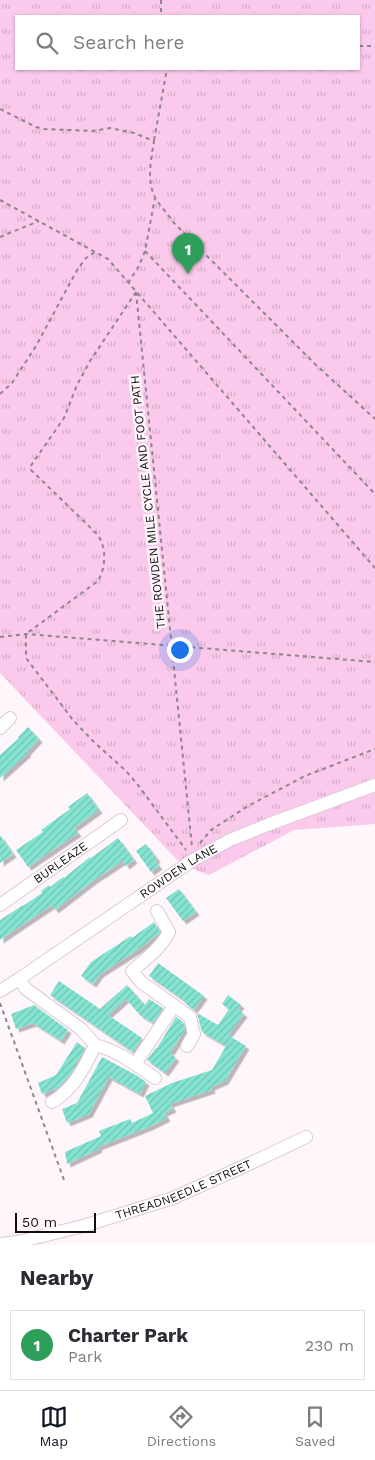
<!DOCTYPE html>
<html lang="en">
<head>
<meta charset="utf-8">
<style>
	:root { --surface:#fff; --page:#f2f2f3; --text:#2b2b33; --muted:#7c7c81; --line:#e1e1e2; --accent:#111827 }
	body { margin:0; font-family:"Work Sans",sans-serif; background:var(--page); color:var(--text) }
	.scale { position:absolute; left:15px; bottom:12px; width:81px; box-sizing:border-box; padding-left:5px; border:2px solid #130c11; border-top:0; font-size:14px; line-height:18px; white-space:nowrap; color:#130c11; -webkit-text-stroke:4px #fff6fc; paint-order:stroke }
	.you { position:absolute; left:179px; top:649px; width:18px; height:18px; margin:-12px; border:4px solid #fff; border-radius:50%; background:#1a73e8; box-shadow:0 0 0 8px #1a73e833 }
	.badge { display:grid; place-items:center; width:32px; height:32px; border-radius:50%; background:var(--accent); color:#fff; font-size:16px; font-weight:700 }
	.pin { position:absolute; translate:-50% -41px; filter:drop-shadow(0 1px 2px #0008) }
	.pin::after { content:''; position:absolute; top:26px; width:18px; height:15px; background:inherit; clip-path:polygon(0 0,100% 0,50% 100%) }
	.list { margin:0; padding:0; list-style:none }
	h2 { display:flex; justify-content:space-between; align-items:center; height:65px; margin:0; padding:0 20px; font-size:21px }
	h2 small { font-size:16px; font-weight:400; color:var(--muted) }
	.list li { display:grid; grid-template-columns:32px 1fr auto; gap:15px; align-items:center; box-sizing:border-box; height:70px; margin:0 10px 10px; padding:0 10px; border:1px solid var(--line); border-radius:0px }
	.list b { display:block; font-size:19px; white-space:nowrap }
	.list p { margin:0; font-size:16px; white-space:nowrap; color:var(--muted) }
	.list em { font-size:16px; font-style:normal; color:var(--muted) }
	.icon { flex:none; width:28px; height:28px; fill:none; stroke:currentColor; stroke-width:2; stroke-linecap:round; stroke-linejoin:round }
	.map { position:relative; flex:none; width:375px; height:1245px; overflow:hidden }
	.search { position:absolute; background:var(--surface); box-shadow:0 1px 4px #0004; left:15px; right:15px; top:15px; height:55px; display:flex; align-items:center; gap:12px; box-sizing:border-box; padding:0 18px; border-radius:0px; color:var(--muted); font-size:19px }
	.sheet { height:145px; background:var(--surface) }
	nav { display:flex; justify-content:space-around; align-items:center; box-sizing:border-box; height:70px; border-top:1px solid var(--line); background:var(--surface); font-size:14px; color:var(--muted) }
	nav a { display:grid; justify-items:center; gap:2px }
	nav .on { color:var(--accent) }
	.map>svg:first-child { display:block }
	.grass { fill:url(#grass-tufts); fill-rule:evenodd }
	.building { fill:url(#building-hatch); filter:url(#shadow) }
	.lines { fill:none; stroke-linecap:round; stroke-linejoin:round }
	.minor-casing { stroke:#dec9d7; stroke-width:14 }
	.path { stroke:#8e868c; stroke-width:2; stroke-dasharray:4 4; stroke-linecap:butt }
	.minor { stroke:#fff; stroke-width:12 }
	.labels { text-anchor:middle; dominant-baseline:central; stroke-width:5; stroke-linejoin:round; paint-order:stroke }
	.street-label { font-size:12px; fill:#130c11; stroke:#fff6fc }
</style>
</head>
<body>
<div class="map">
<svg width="375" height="1245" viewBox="0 0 375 1245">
	<defs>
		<pattern id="grass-tufts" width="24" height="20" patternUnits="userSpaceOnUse" patternTransform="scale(1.25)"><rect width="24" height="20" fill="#fbc9eb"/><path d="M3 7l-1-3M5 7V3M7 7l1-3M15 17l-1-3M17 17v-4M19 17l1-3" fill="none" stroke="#d6abc8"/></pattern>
		<pattern id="building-hatch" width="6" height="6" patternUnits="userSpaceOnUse" patternTransform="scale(1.25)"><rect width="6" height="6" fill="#84e4d1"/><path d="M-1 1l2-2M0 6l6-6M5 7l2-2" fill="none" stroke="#71c2b2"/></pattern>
		<filter id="shadow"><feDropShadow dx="3.5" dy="3.5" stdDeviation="0" flood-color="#0004"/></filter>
	</defs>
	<rect width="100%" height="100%" fill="#fff6fc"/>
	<!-- grass -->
	<path class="grass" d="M0,0h375v824l-81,6 -85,45 -27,-10 -182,-192zM16,16h343v53h-343z"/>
	<!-- building -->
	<path class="building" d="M28,727l11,12 -12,13 1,1 -28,25v-23l19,-17 -1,-1z
		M87,793l12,17 -25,18 4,5 -50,34 -12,-17 27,-18 -2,-2 29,-21 -2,-2z
		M0,835l13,19 -13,9z
		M118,838l16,22 -8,6 -3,-5 -29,19 -39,30 -3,-5 -52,35v-20l23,-15v1l19,-13 -1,-2 8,-6 1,2 13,-10 1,1 26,-21 1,1z
		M146,844l11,15 -2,2 4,5 -8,6 -15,-21z
		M179,889l17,23 -13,9 -17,-23z
		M154,922l6,10 -2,2 -19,15 -39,25 -7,10 -12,-8 10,-14 40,-26 1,2z
		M158,963l46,33 -10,14 -9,-7 1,-1 -37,-26z
		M59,981l41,28 27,-24 18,20 4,-6 14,9 -10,15 -13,-8 -14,-16 -18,16 34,23 -9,14 -83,-57z
		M228,995l13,10 -3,4 6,5 -16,21 18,11 -21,35 -14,6 1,3 -42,14 3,5 -9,4 3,5 -18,9 -51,20 1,2 -32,15 -2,-12 36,-16 -2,-5 31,-12 2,4 21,-10 -8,-17 27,-13 40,-13 14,-24 -24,-14 -5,-19 21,12 11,-16 -7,-5z
		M34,1005l34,25 -7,11 -28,-18 -17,6 -5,-15z
		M176,1017l7,5 2,8 -15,23 6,5 -11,15 -18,-13 9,-12h1z
		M77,1042l8,6 -14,25 -13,15 -16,6 -4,-11 18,-8z
		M102,1057l34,18 10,7 -6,12 -31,-17 -20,37 -22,9 -5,-14 15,-6z"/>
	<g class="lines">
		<!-- minor casing -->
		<g class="minor-casing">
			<g id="minor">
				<path d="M0,728l10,-10"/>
				<path id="s1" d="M0,905l121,-85"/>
				<path d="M157,911l12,21c-8,16 -23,27 -37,39l9,11 49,35 4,17 -7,12"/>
				<path d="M19,979l7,10 55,40 14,16c-10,22 -22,45 -43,57"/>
				<path id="s2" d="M0,991l19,-12 174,-119 37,-20 37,-15 108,-40"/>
				<path d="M95,1045c22,5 41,20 60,33"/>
				<path d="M135,1064l39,-58"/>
				<path id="s3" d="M0,1244l18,-2 65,-16 90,-28 76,-34 57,-27"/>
			</g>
		</g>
		<!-- path -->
		<path class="path" d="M161,0v16
			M359,46h16
			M0,109l36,18 8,2 49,2 17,-3 24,5 20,8c-3,19 -8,41 2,58 5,8 12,15 17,23l142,142 60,55
			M154,140l13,-71
			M0,200l108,59 267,309
			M0,237l39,-16
			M145,251l230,243
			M128,283l11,-17 6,-15 10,-53
			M136,292l-46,69 -13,24 -13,33 -34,49 1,3 66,64c10,13 9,33 1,47l-72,53v24l47,62 21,22 32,29 12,14 48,65
			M136,292l56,555
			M0,394l12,-11 24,-37 41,-76 9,-12 9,-6
			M0,637l26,-3 349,28
			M200,843l11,-13 37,-24 57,-30 70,-27
			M0,1003l64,177"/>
		<!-- minor -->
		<use href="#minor" class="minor"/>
	</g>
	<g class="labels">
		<!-- street labels -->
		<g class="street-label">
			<text transform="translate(148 502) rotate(-96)">THE ROWDEN MILE CYCLE AND FOOT PATH</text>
			<text stroke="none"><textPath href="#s1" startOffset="74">BURLEAZE</textPath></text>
			<text stroke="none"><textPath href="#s2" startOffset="215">ROWDEN LANE</textPath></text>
			<text stroke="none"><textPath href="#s3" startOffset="192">THREADNEEDLE STREET</textPath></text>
		</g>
	</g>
</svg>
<div class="scale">50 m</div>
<div class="you"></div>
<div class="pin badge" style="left:188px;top:274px;background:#2e9e5b">1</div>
<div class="search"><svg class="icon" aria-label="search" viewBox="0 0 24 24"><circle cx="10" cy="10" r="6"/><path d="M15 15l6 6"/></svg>Search here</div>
</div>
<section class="sheet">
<h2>Nearby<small></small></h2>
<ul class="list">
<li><span class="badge" style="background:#2e9e5b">1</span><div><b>Charter Park</b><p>Park</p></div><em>230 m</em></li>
</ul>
</section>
<nav>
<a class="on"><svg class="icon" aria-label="map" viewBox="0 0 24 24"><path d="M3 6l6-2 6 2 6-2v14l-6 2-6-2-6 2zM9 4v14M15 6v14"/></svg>Map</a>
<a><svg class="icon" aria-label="directions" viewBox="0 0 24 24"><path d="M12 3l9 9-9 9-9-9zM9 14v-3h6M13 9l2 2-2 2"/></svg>Directions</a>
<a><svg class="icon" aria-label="saved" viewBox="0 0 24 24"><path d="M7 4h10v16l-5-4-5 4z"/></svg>Saved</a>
</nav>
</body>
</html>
